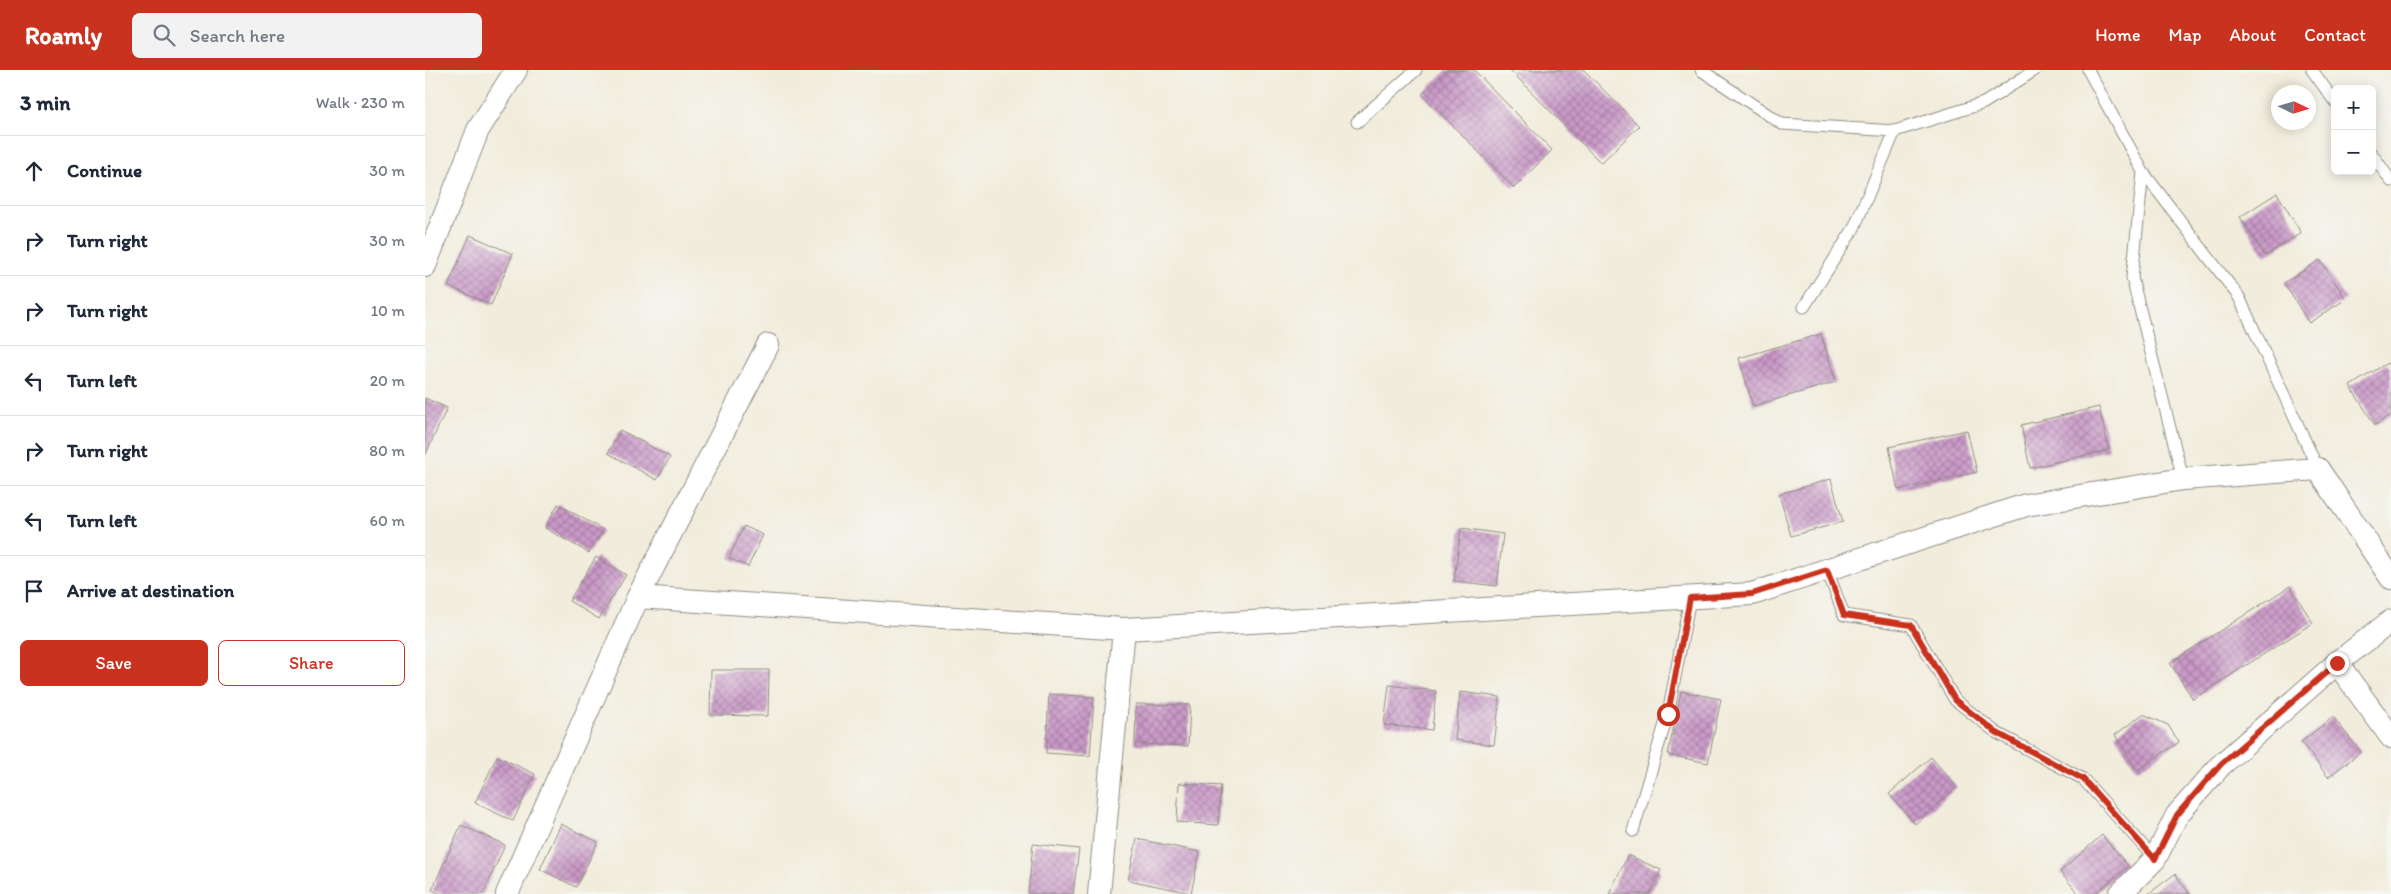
<!DOCTYPE html>
<html lang="en">
<head>
<meta charset="utf-8">
<style>
	:root { --surface:#fff; --page:#f2f2f3; --text:#1f2937; --muted:#747a83; --line:#e0e1e3; --accent:#c8321e }
	body { margin:0; font-family:Itim,sans-serif; background:var(--page); color:var(--text) }
	.controls { position:absolute; right:15px; top:15px; display:grid; overflow:hidden; border-radius:8px; box-shadow:0 2px 12px #0003 }
	.controls button { width:45px; height:45px; display:grid; place-items:center; padding:0; border:0; border-bottom:1px solid var(--line); background:var(--surface); color:var(--text); font:25px sans-serif }
	.compass { position:absolute; left:1846px; top:15px; width:45px; height:45px; border-radius:50%; background:var(--surface); box-shadow:0 2px 12px #0003; rotate:94deg }
	.stop { position:absolute; width:15px; height:15px; margin:-11px; border:4px solid #c8321e; border-radius:50%; background:#fff }
	.stop.end { background:#c8321e; border-color:#fff; box-shadow:0 1px 5px #0008 }
	.list { margin:0; padding:0; list-style:none }
	h2 { display:flex; justify-content:space-between; align-items:center; height:65px; margin:0; padding:0 20px; font-size:21px }
	h2 small { font-size:16px; font-weight:400; color:var(--muted) }
	.list li { display:grid; grid-template-columns:32px 1fr auto; gap:15px; align-items:center; box-sizing:border-box; height:70px; padding:0 20px; border-top:1px solid var(--line) }
	.list b { display:block; font-size:19px; white-space:nowrap }
	.list em { font-size:16px; font-style:normal; color:var(--muted) }
	.actions { display:flex; gap:10px; padding:15px 20px }
	.actions a { flex:1; padding:11px 0; border:1px solid var(--accent); border-radius:8px; text-align:center; font-size:18px; color:var(--accent) }
	.actions .main { background:var(--accent); color:#fff }
	.icon { flex:none; width:28px; height:28px; fill:none; stroke:currentColor; stroke-width:2; stroke-linecap:round; stroke-linejoin:round }
	.map { position:relative; flex:none; width:1966px; height:824px; overflow:hidden }
	header { display:flex; align-items:center; gap:30px; box-sizing:border-box; height:70px; padding:0 25px; background:var(--accent); color:#fff }
	header strong { font-size:24px }
	nav { display:flex; gap:28px; margin-inline-start:auto; font-size:18px }
	.search { width:350px; height:45px; background:var(--page); display:flex; align-items:center; gap:12px; box-sizing:border-box; padding:0 18px; border-radius:8px; color:var(--muted); font-size:19px }
	main { display:flex }
	aside { flex:1; background:var(--surface) }
	.map>svg:first-child { display:block }
	.building { fill:url(#building-cross-hatch) }
	.lines { fill:none; stroke-linecap:round; stroke-linejoin:round }
	.service-casing { stroke:#8e8c83; stroke-width:13 }
	.minor-casing { stroke:#8e8c83; stroke-width:24 }
	.service { stroke:#fff; stroke-width:11 }
	.minor { stroke:#fff; stroke-width:22 }
	.route { stroke:#c8321e; stroke-width:6 }
</style>
</head>
<body>
<header>
<strong>Roamly</strong>
<div class="search"><svg class="icon" aria-label="search" viewBox="0 0 24 24"><circle cx="10" cy="10" r="6"/><path d="M15 15l6 6"/></svg>Search here</div>
<nav><a>Home</a><a>Map</a><a>About</a><a>Contact</a></nav>
</header>
<main>
<aside>
<h2>3 min<small>Walk · 230 m</small></h2>
<ul class="list">
<li><svg class="icon" aria-label="ahead" viewBox="0 0 24 24"><path d="M12 20V5M6 11l6-6 6 6"/></svg><div><b>Continue</b></div><em>30 m</em></li>
<li><svg class="icon" aria-label="right" viewBox="0 0 24 24"><path d="M7 20v-9h11M14 6l5 5-5 5"/></svg><div><b>Turn right</b></div><em>30 m</em></li>
<li><svg class="icon" aria-label="right" viewBox="0 0 24 24"><path d="M7 20v-9h11M14 6l5 5-5 5"/></svg><div><b>Turn right</b></div><em>10 m</em></li>
<li><svg class="icon" aria-label="left" viewBox="0 0 24 24"><path d="M17 20v-9H6M10 6l-5 5 5 5"/></svg><div><b>Turn left</b></div><em>20 m</em></li>
<li><svg class="icon" aria-label="right" viewBox="0 0 24 24"><path d="M7 20v-9h11M14 6l5 5-5 5"/></svg><div><b>Turn right</b></div><em>80 m</em></li>
<li><svg class="icon" aria-label="left" viewBox="0 0 24 24"><path d="M17 20v-9H6M10 6l-5 5 5 5"/></svg><div><b>Turn left</b></div><em>60 m</em></li>
<li><svg class="icon" aria-label="arrive" viewBox="0 0 24 24"><path d="M6 21V4h12l-3 4 3 4H6"/></svg><div><b>Arrive at destination</b></div></li>
</ul>
<div class="actions"><a class="main">Save</a><a>Share</a></div>
</aside>
<div class="map">
<svg width="1966" height="824" viewBox="0 0 1966 824">
	<defs>
		<pattern id="building-cross-hatch" width="8" height="8" patternUnits="userSpaceOnUse" patternTransform="scale(1.25)"><rect width="8" height="8" fill="#ca99c8"/><path d="M0 0l8 8M0 8l8-8" fill="none" stroke="#a47da3"/></pattern>
	</defs>
	<rect width="100%" height="100%" fill="#f6f6f2"/>
	<filter id="ink" filterUnits="userSpaceOnUse"><feTurbulence type="fractalNoise" baseFrequency=".02" numOctaves="2"/><feDisplacementMap in="SourceGraphic" scale="10" xChannelSelector="R" yChannelSelector="G"/><feConvolveMatrix kernelMatrix="1 2 1 2 8 2 1 2 1" color-interpolation-filters="sRGB"/></filter>
	<filter id="wash" filterUnits="userSpaceOnUse"><feTurbulence type="fractalNoise" baseFrequency=".0096" numOctaves="4" result="noise"/><feDisplacementMap in="SourceGraphic" scale="20" xChannelSelector="R" yChannelSelector="G"/><feGaussianBlur stdDeviation="1.12" result="paint"/><feColorMatrix in="noise" values="0 0 0 0 0 0 0 0 0 0 0 0 0 0 0 0 0 1.4 0 .05"/><feComposite in="paint" operator="in"/></filter>
	<g filter="url(#wash)">
		<rect width="100%" height="100%" fill="#f1ecdb"/>
		<g id="blocks">
			<!-- building -->
			<path class="building" d="M1022,0h27l78,80 -38,38 -92,-94z
				M1085,0h74l55,56 -38,37z
				M1852,123l24,40 -36,23 -25,-39z
				M45,165l43,19 -22,51 -43,-19z
				M1895,190l26,39 -37,24 -25,-40z
				M1396,264l15,48 -83,24 -14,-48z
				M1962,293l4,6v46l-16,10 -25,-39z
				M0,328l22,10 -22,48z
				M1674,337l10,43 -79,18 -9,-43z
				M195,360l50,27 -13,23 -49,-27z
				M1542,360l10,42 -79,18 -9,-43z
				M1406,409l12,43 -52,14 -12,-42z
				M133,434l45,26 -14,23 -44,-25z
				M319,456l19,9 -15,32 -19,-9z
				M1036,458l42,6 -6,52 -43,-5z
				M171,487l30,18 -27,44 -30,-18z
				M1865,516l23,37 -120,76 -23,-36z
				M286,600h58l-1,46 -58,-1z
				M964,615l47,6 -4,39 -48,-5z
				M1256,621l40,8 -13,64 -40,-8z
				M1035,622l40,5 -6,48 -39,-5z
				M624,624l45,3 -4,59 -44,-3z
				M711,634l54,1 -2,41 -53,-2z
				M1718,644l25,11 11,17 -42,28 -22,-35z
				M1908,647l28,35 -33,25 -27,-35z
				M72,686l38,18 -22,47 -38,-18z
				M1506,687l26,30 -42,37 -26,-30z
				M754,713l42,3 -3,39 -41,-3z
				M136,754l37,18 -22,45 -36,-18z
				M36,755l44,20 -22,49h-41l-10,-4z
				M1677,765l26,31 -33,28h-16l-19,-22z
				M712,769l63,13 -9,41 -63,-13z
				M608,774l46,5 -6,45h-45z
				M1203,785l33,15 -11,24h-41z
				M1750,804l15,20h-42z"/>
		</g>
	</g>
	<g filter="url(#ink)">
		<use href="#blocks" fill-opacity="0" stroke="#8e8c83" stroke-width="1"/>
		<g class="lines">
			<!-- service casing -->
			<g class="service-casing">
				<path id="service" d="M1276,0l81,54 113,7 89,-28 51,-33
					M1663,0l55,102 -11,106 51,201
					M1887,0l23,32
					M932,52l59,-52
					M1947,84l19,27
					M1718,102l96,125 79,172
					M1379,237l50,-79 41,-97
					M1402,500l17,45 67,10 44,75 42,33 86,46 72,80
					M1208,761l35,-117 22,-116"/>
			</g>
			<!-- minor casing -->
			<g class="minor-casing">
				<path id="minor" d="M0,196l53,-136 38,-60
					M213,527l486,32 628,-35 274,-89 157,-26 135,-10 73,109
					M1912,593l54,74
					M82,824l131,-297 130,-252
					M674,824l25,-265
					M1695,824l35,-35 22,-44 44,-50 116,-102 54,-42"/>
			</g>
			<!-- service -->
			<use href="#service" class="service"/>
			<!-- minor -->
			<use href="#minor" class="minor"/>
		</g>
	</g>
	<g class="lines" filter="url(#ink)">
		<!-- route -->
		<path class="route" d="M1243,644l22,-116 62,-4 75,-24 17,45 67,10 44,75 42,33 86,46 72,80 22,-44 44,-51 116,-101"/>
	</g>
</svg>
<div class="controls">
<button>+</button>
<button>−</button>
</div>
<svg class="compass" viewBox="-18 -18 36 36"><path d="M0-13l5 13h-10z" fill="#e53935"/><path d="M0 13l5-13h-10z" fill="#747a83"/></svg>
<div class="stop" style="left:1243px;top:644px"></div>
<div class="stop end" style="left:1912px;top:593px"></div>
</div>
</main>
</body>
</html>
